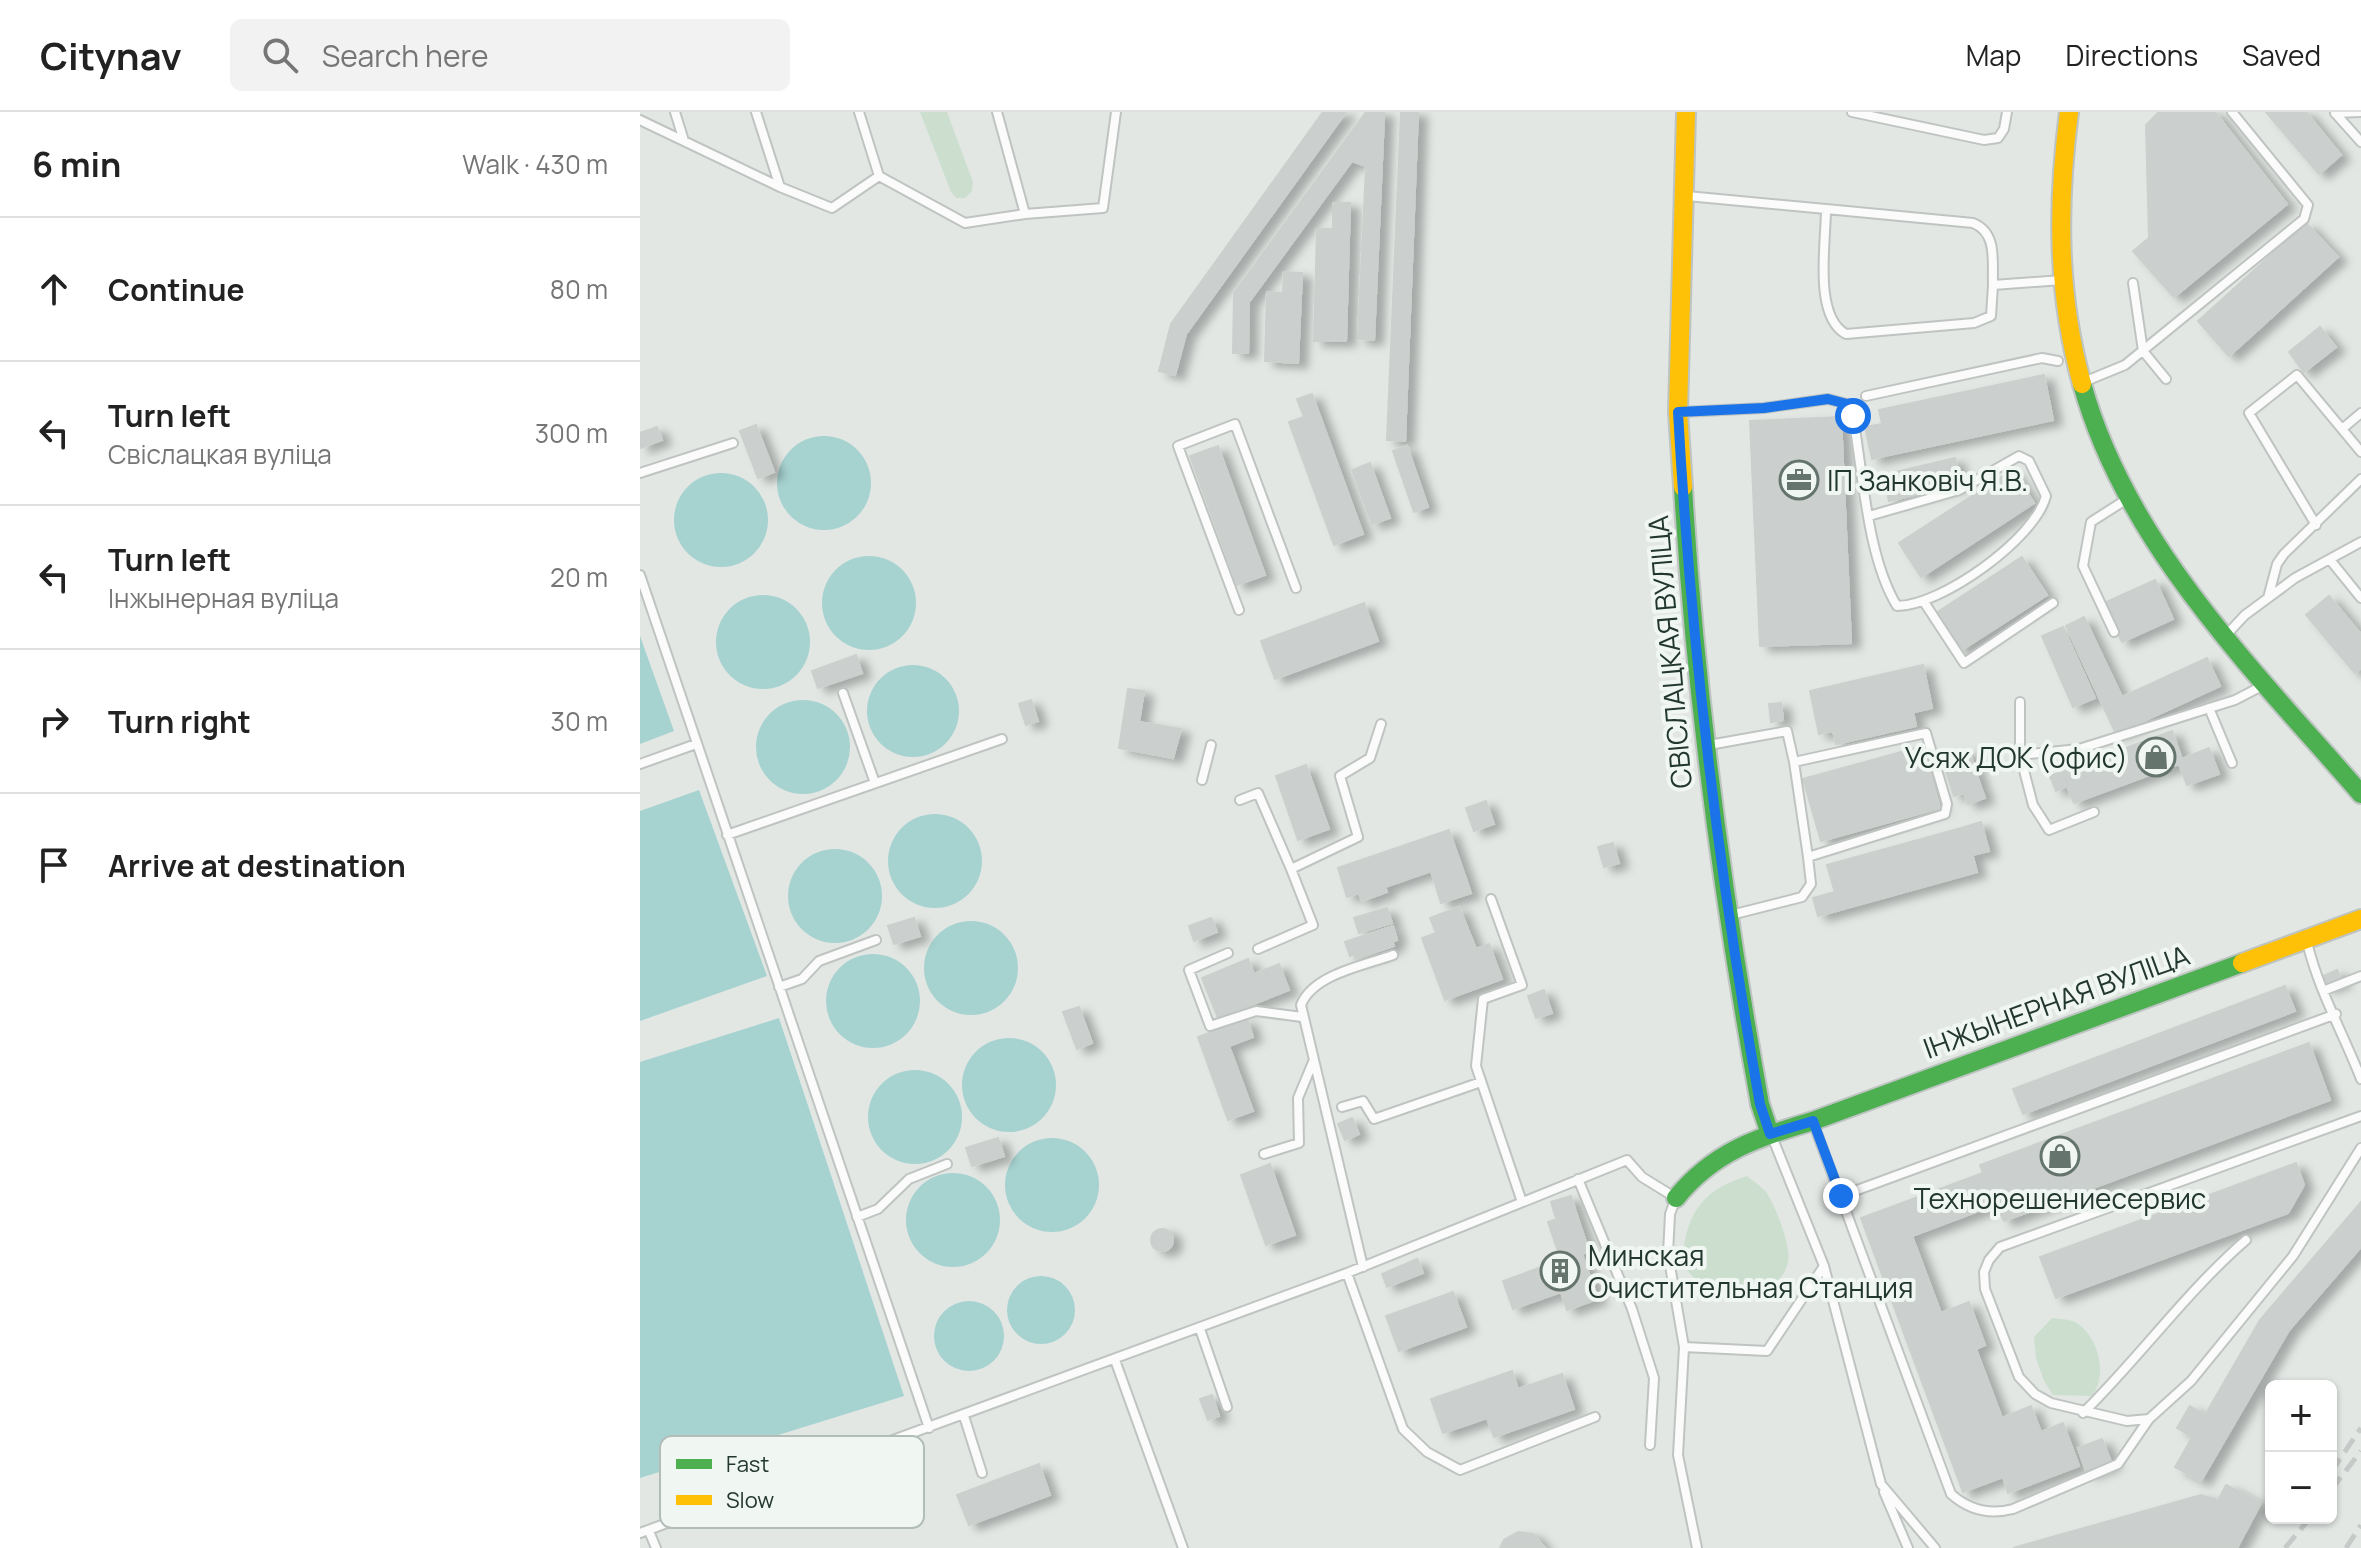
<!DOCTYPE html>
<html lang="en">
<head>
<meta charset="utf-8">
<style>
	:root { --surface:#fff; --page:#f2f2f2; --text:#222; --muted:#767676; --line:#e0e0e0 }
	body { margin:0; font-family:Manrope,sans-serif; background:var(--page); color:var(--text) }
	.controls { position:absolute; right:24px; bottom:24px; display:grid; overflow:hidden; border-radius:12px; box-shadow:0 2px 6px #0004 }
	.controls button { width:72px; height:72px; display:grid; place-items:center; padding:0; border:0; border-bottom:2px solid var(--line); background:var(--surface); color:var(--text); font:40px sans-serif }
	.stop { position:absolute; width:24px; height:24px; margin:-18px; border:6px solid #1a73e8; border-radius:50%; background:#fff }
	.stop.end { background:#1a73e8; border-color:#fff; box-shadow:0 2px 8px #0008 }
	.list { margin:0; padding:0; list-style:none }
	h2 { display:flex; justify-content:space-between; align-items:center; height:104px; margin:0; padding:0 32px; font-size:34px }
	h2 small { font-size:26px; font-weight:400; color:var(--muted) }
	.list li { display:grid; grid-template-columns:52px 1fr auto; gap:24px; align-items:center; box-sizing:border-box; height:144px; padding:0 32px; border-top:2px solid var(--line) }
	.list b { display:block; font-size:30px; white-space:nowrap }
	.list p { margin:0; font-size:26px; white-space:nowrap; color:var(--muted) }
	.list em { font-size:26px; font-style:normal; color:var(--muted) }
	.icon { flex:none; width:44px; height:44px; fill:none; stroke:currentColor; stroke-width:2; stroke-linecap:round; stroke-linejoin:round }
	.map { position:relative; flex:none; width:1721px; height:1436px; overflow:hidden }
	header { display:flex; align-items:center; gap:48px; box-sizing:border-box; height:112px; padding:0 40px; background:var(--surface); border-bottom:2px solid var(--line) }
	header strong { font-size:38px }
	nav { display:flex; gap:44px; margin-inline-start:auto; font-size:28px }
	.search { width:560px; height:72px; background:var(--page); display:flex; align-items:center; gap:20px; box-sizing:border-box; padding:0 28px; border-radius:12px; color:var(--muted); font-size:30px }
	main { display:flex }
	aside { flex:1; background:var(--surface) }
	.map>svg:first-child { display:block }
	.green { fill:#ccdfcf }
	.water { fill:#a6d2d0 }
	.building { fill:#cbcfcd; stroke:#cbd0cd; stroke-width:2; filter:url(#shadow) }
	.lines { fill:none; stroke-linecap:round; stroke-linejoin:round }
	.lane-casing { stroke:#bfc4c1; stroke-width:12 }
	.fast-casing { stroke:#bec4c1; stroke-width:22 }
	.slow-casing { stroke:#bec4c1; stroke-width:22 }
	.lane { stroke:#fbfbfb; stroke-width:8 }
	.fast { stroke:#4caf50; stroke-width:18 }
	.slow { stroke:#ffc107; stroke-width:18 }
	.rail { stroke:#c6c9c8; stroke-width:5; stroke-dasharray:16 8; stroke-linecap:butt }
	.route { stroke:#1a73e8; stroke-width:10 }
	.labels { text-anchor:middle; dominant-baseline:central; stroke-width:8; stroke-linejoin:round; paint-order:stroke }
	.poi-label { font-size:28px; fill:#22372e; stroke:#f0f6f2; text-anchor:start }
	.street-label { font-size:28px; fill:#22372e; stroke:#f0f6f2 }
	.key { fill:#f0f6f2; stroke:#b2bdb7; stroke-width:2 }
	.key-label { font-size:22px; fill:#22372e }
</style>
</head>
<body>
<header>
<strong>Citynav</strong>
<div class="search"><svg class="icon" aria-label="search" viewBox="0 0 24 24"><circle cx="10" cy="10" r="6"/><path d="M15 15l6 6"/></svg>Search here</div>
<nav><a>Map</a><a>Directions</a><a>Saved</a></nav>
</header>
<main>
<aside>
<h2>6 min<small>Walk · 430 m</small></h2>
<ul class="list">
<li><svg class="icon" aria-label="ahead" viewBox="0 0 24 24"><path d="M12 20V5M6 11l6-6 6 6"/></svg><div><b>Continue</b></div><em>80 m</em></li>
<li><svg class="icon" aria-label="left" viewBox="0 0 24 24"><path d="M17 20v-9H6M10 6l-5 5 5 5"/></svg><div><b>Turn left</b><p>Свіслацкая вуліца</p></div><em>300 m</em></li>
<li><svg class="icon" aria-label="left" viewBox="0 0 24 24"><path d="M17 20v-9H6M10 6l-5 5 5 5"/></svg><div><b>Turn left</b><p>Інжынерная вуліца</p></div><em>20 m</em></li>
<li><svg class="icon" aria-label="right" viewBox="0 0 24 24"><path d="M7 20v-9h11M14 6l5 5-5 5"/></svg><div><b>Turn right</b></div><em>30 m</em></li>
<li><svg class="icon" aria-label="arrive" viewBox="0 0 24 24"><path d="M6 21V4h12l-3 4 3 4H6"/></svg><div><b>Arrive at destination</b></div></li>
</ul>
</aside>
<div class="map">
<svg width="1721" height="1436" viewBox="0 0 1721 1436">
	<defs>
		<filter id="shadow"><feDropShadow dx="9" dy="5" stdDeviation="4" flood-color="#0004"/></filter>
	</defs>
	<rect width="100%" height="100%" fill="#e2e7e4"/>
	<!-- green -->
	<path class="green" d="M280,0h27l26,70 -1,9 -7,7h-9l-5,-6z
		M1107,1064c6,5 14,10 19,16 9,12 26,56 22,70 -3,14 -11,20 -22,28 -33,25 -62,0 -84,-25 3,-47 16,-74 65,-89z
		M1412,1206c8,1 19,1 25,5 22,15 31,52 15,73l-39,-1 -9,-14 -8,-23 -2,-21z"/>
	<!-- water -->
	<path class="water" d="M137 371a47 47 0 1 1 94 0a47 47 0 1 1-94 0Z
		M34 408a47 47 0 1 1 94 0a47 47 0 1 1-94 0Z
		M182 491a47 47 0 1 1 94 0a47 47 0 1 1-94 0Z
		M76 530a47 47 0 1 1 94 0a47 47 0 1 1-94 0Z
		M0,524l34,95 -34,13z
		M227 599a46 46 0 1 1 92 0a46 46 0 1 1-92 0Z
		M116 635a47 47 0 1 1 94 0a47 47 0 1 1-94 0Z
		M59,678l68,186 -127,45v-210z
		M248 749a47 47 0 1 1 94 0a47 47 0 1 1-94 0Z
		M148 784a47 47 0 1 1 94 0a47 47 0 1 1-94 0Z
		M284 856a47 47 0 1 1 94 0a47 47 0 1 1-94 0Z
		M186 889a47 47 0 1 1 94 0a47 47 0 1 1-94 0Z
		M139,906l125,378 -264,82v-416z
		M322 973a47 47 0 1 1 94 0a47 47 0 1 1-94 0Z
		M228 1005a47 47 0 1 1 94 0a47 47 0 1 1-94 0Z
		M365 1073a47 47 0 1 1 94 0a47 47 0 1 1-94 0Z
		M266 1108a47 47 0 1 1 94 0a47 47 0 1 1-94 0Z
		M367 1198a34 34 0 1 1 68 0a34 34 0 1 1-68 0Z
		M294 1224a35 35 0 1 1 70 0a35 35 0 1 1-70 0Z"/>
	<!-- building -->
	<path class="building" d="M683,0h23l-160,222 -11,41 -16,-4 12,-47z
		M726,0h18v5l-10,223 -16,-1 8,-173 -14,-5 -103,141 -1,51h-15l1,-60z
		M761,0h17l-13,329 -18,-1z
		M1519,0h56l72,92 -113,93 -41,-46 16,-13 -3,-113z
		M1626,0h40l35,43 -22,19z
		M693,91h17l-4,138h-32l3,-112h16z
		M1666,111l32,34 -99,90 -31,-35z
		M644,160l18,1 -4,90 -33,-2 2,-69 16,1z
		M1568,200l31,35 -10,9 -31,-35z
		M1680,215l16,20 -32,25 -15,-20z
		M1404,263l9,45 -164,35 -10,-45z
		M672,282l51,140 -29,11 -45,-123 15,-5 -7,-18z
		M1201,305l10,226 -91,3 -10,-225z
		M1242,312l7,31 -17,4 -7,-32z
		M116,313l18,47 -16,6 -18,-47z
		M17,315l5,13 -22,8v-15z
		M578,334l47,129 -28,10 -47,-129z
		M767,334l21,61 -14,5 -21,-61z
		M1315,346l6,26 -72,17 -6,-26z
		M730,351l20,55 -18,6 -20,-54z
		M1372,358l22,33 -113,74 -22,-34z
		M1382,445l25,38 -87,56 -24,-38z
		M1515,468l18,39 -51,23 -18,-39z
		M1689,484l32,38v34l-6,5 -49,-58z
		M724,491l14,38 -103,38 -14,-38z
		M1444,505l38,80 85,-39 13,28 -104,48 -50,-108z
		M1423,515l32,71 -22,9 -31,-71z
		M216,543l6,18 -44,15 -6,-17z
		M1283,553l9,43 -113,26 -9,-43z
		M488,577l16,2 -5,31 42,7 -8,29 -54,-10z
		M391,588l7,21 -12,4 -7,-21z
		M1141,591l2,17 -12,2 -2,-18z
		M1273,600l3,14 -80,18 -3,-13z
		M1532,619l10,28 27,-11 10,26 -32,11 -8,-21 -105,39 -7,-17 -11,5 -6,-15z
		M1283,634l17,62 -119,33 -18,-62z
		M1329,638l12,37 -27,9 -12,-37z
		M666,653l23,64 -31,11 -22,-64z
		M1341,675l4,11 -17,6 -4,-11z
		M846,689l8,23 -20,7 -8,-23z
		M1341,710l8,29 -17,4 -7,-28z
		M1325,715l12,45 -137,38 -13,-45z
		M809,718l22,63 -30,10 -10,-32 -46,16 2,5 -25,9 -3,-8 -12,4 -9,-29z
		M973,731l6,20 -15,4 -6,-20z
		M1195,780l5,18 -22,6 -5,-18z
		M819,795l17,42 13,-5 13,35 -57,21 -23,-62 14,-5 -6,-15z
		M747,796l5,15 -33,10 -5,-15z
		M274,806l6,18 -26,8 -6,-18z
		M571,806l6,14 -23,9 -5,-15z
		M753,814l4,14 -5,2 2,4 -38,13 -2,-5 -4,2 -5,-14z
		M608,847l6,15 25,-10 10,26 -71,28 -16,-40z
		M1697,858l5,12 -16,6 -5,-11z
		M1645,874l10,25 -272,103 -10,-25z
		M904,878l8,23 -16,5 -8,-22z
		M439,895l13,36 -15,6 -14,-37z
		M607,907l6,18 -24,9 24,65 -25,9 -30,-83z
		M1669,931l21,57 -326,121 -7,-17 -85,32 29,77 28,-11 16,43 -9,4 26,69 29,-12 10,26 22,-9 16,43 -71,27 -5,-16 -40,15 -102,-274 122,-45 -3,-8z
		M712,1006l7,16 -14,6 -7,-16z
		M358,1026l6,18 -32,10 -6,-18z
		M1656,1051l8,22 -16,28 -232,85 -16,-41z
		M630,1052l25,71 -29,10 -25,-70z
		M931,1084l5,16 -20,6 -5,-16z
		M1721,1090v45l-72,83 -88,151 -26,-14 85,-147z
		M936,1100l13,39 -7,3 16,45 -31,11 -6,-18 -48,17 -10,-28 58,-21 -13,-38z
		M511 1128a11 11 0 1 1 22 0a11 11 0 1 1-22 0Z
		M777,1147l6,14 -36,14 -5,-13z
		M813,1180l13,35 -67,24 -13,-35z
		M872,1259l6,18 44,-15 12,35 -80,28 -7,-19 -44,15 -12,-34z
		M572,1283l7,21 -11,4 -8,-21z
		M1550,1294l15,9 -13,22 -15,-9z
		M1462,1327l10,25 -25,10 -9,-26z
		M399,1352l11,31 -81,30 -12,-30z
		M1586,1373l35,18 -24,45h-44z
		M1561,1383l17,5 -25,48h-180z
		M878,1420l15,2 12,14h-45l4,-8z"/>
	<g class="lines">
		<!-- lane casing -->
		<g class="lane-casing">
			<path id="lane" d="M35,0l9,29
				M116,0l24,75 52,21 47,-32
				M219,0l20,64 86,47 60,-9
				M357,0l28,102 78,-6 13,-96
				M1212,0l132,28 14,-2 6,-9 3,-17
				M1695,1l26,-1
				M1696,2l25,28
				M0,8l140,67
				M1047,84l139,13c0,34 -13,107 20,125l128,-11 17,-7 2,-31
				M1186,97l147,14c25,10 19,39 20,62l69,-5
				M1493,171l10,68 23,28
				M1446,269l39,-16 179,-146 4,-14 -76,-93
				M1226,284l176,-38 16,3
				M1042,300l82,-4 64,-9 19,5 6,12c10,57 14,141 44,190 44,0 138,-67 149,-110l-17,-35 -10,-5 -60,34 -90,26
				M1702,317l19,-16
				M0,361l93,-30
				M1676,413l-67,-112 48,-38 64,77
				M1691,449l30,37
				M0,463l289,853
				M1628,486l9,-34 7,-10 77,-75
				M1284,490l40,61 89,-60
				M599,498l-61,-164 57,-22 61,164
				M1474,520l-31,-66 8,-44 36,-23
				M1589,520l16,-17 50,-37 66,-36
				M203,581l32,90
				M1380,590v53l59,-6 156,-49 27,-14
				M1569,596l23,55
				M1069,633l78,-14 7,31 132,-29 21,71 -2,10 -137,43 -14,-95
				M1380,643l13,50 16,25 45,-18
				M0,652l56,-20
				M562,668l9,-35
				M600,688l18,-7 33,76 67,-32 -18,-61 30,-18 11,-34
				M87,723l275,-96
				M851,787l31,86 -39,14 -7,67 46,136
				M1087,804l75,-19 9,-13 -3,-27
				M1667,830c11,47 36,91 54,137
				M618,837l55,-24 -22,-56
				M588,841l-39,17 21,56 46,-15 46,6
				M139,875l23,-8 17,-18 57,-21
				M1683,879l38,-15
				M702,995l21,-6 11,18 107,-37
				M1721,1004l-361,131 -11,13 -5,12 1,17 34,88 16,17 16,9 76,18 22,-2 42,-38 102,-125 68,-108
				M1174,1013l137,369c18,16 39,21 62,15l105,-45 31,-45
				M1131,1022l53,132 57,218 54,64
				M624,1042l35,-11 -1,-45 15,-36
				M938,1067l54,130 22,69 -4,67
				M1201,1084l495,-182
				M217,1105l21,-8 31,-30 38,-15
				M723,1155l-62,-262c12,-31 65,-40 92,-50
				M707,1161l56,156 24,23 33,18 135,-53
				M560,1217l27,78
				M1044,1235l83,4 57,-85
				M475,1248l68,188
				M1443,1301c57,-56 103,-121 163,-173
				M324,1304l18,57
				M1244,1380l24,56
				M9,1419l7,17
				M0,1421l707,-260 280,-113 15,17 34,21 -6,16 -2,40 16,93 -6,108 19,93"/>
		</g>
		<!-- fast casing -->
		<g class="fast-casing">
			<path id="fast" d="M1442,272c45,162 172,286 279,410
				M1043,375c12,207 40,413 77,617l10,30
				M1036,1086c37,-46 82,-61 137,-77l429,-158"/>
		</g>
		<!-- slow casing -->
		<g class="slow-casing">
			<path id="slow" d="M1429,0c-12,92 -12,183 13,272
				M1043,375l-5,-75 8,-300
				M1602,851l119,-44"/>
		</g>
		<!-- lane -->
		<use href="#lane" class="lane"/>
		<!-- fast -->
		<use href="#fast" class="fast"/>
		<!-- slow -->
		<use href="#slow" class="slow"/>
		<!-- rail -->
		<path class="rail" d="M1691,1360l30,-44
			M1691,1378l30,-39
			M1645,1436l25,-30
			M1706,1436l15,-23"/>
	</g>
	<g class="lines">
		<!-- route -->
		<path class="route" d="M1201,1084l-28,-75 -43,13 -10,-30c-42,-233 -69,-456 -82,-692l86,-4 64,-9 19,5 6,12"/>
	</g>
	<!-- icons -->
	<defs>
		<g id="office-ring" transform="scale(2)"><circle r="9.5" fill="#f0f6f2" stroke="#65756e" stroke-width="1.5"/><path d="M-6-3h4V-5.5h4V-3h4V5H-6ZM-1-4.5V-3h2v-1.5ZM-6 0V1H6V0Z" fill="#65756e"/></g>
		<g id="shop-ring" transform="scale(2)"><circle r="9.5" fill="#f0f6f2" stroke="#65756e" stroke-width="1.5"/><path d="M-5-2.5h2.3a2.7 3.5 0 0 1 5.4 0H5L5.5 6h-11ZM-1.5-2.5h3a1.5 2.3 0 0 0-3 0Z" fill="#65756e"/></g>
		<g id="building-ring" transform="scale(2)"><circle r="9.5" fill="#f0f6f2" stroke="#65756e" stroke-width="1.5"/><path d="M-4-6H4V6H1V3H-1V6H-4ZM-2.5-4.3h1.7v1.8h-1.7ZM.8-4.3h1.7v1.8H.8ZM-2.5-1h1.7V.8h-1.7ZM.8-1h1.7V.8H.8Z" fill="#65756e"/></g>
	</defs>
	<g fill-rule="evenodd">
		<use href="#office-ring" x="1159" y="368"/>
		<use href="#shop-ring" x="1516" y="645"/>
		<use href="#shop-ring" x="1420" y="1044"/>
		<use href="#building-ring" x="920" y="1159"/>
	</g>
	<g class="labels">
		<!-- poi labels -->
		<g class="poi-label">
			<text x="1187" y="368">ІП Занковіч Я.В.</text>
			<text x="1488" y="645" text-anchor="end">Усяж ДОК (офис)</text>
			<text x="1420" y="1086" text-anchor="middle">Технорешениесервис</text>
			<text x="948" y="1143">Минская<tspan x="948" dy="32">Очистительная Станция</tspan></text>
		</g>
		<!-- street labels -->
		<g class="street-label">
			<text transform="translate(1029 540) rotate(-95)">СВІСЛАЦКАЯ ВУЛІЦА</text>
			<text transform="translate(1416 889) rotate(-20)">ІНЖЫНЕРНАЯ ВУЛІЦА</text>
		</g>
	</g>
	<!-- legend -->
	<rect x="20" y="1324" width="264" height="92" rx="12" class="key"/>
	<rect x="36" y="1347" width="36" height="10" fill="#4caf50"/>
	<rect x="36" y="1383" width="36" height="10" fill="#ffc107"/>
	<g class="key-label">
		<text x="86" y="1360">Fast</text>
		<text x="86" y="1396">Slow</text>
	</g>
</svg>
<div class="controls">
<button>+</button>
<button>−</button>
</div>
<div class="stop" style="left:1213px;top:304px"></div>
<div class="stop end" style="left:1201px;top:1084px"></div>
</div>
</main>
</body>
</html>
